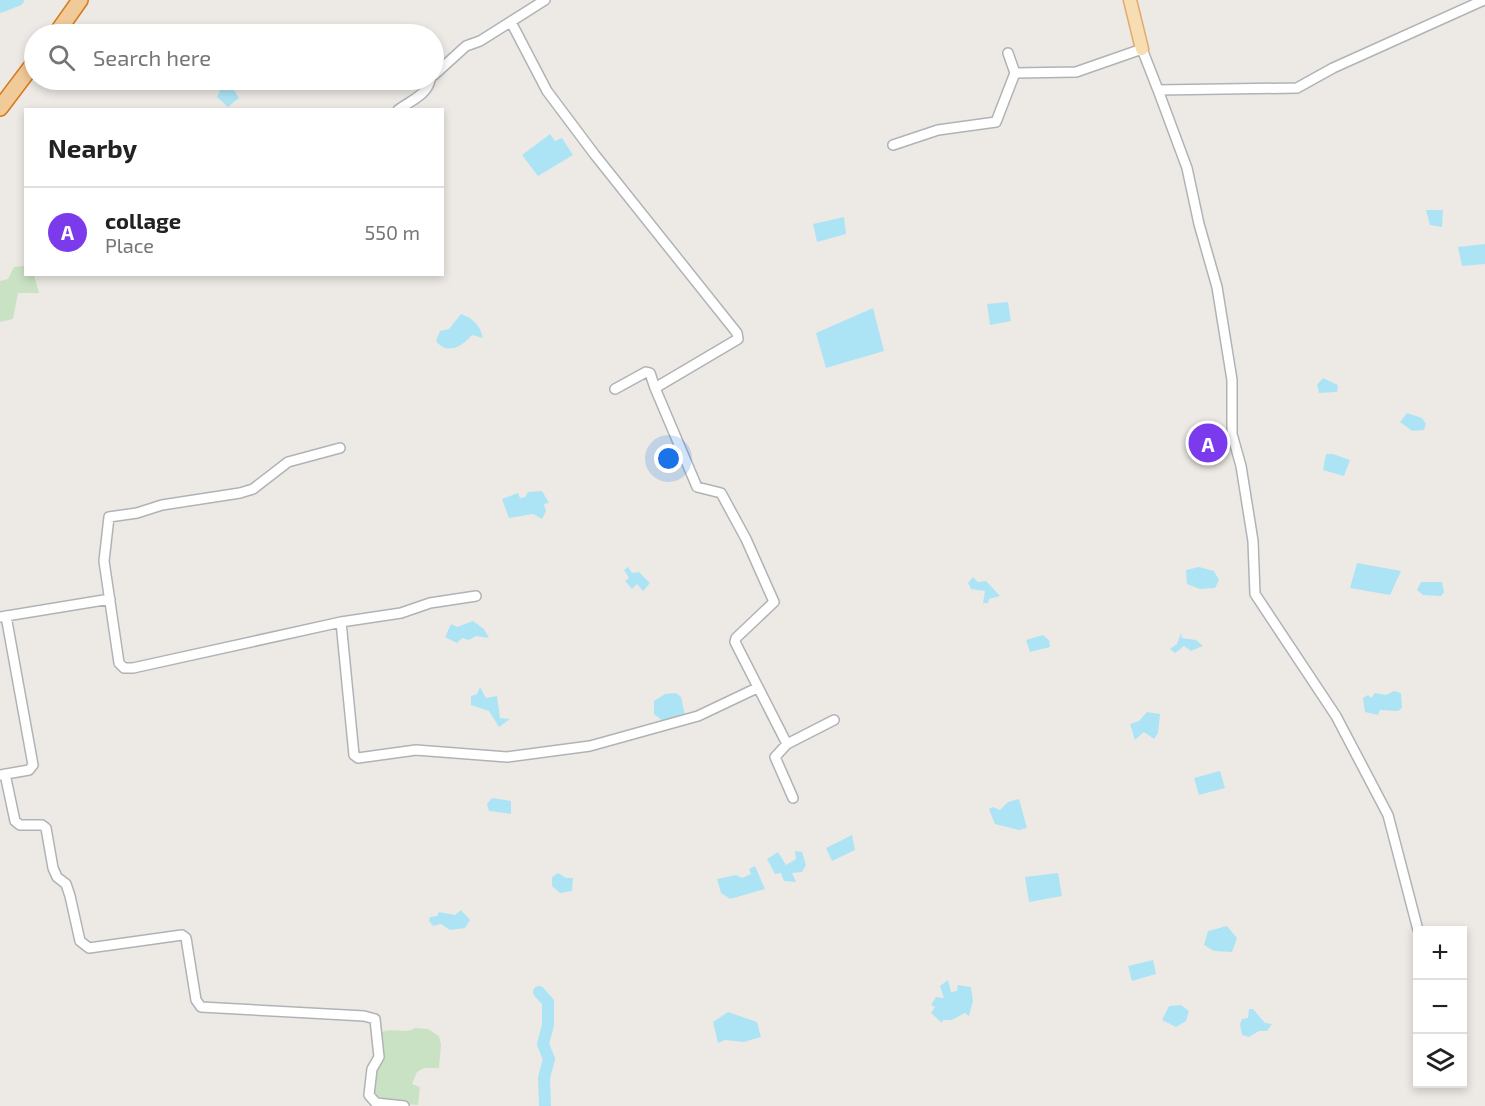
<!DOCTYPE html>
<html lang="en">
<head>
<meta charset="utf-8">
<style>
	:root { --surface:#fff; --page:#f6f6f6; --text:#222; --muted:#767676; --line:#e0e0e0; --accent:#7c3aed }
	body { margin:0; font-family:"Exo 2",sans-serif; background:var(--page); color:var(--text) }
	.controls { position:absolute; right:18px; bottom:18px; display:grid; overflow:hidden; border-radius:0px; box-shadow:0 3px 9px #0003 }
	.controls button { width:54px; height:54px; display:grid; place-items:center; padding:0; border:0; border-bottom:2px solid var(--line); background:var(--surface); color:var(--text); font:30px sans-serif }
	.you { position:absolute; left:669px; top:459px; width:21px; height:21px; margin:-15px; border:4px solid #fff; border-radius:50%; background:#1a73e8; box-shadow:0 0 0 9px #1a73e833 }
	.badge { display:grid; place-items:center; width:39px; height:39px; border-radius:50%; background:var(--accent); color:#fff; font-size:20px; font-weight:700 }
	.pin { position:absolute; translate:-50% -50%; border:3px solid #fff; box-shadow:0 2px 6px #0006 }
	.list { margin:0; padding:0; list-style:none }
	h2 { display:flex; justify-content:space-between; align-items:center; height:78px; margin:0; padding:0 24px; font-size:26px }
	h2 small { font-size:20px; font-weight:400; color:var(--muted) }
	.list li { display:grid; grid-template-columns:39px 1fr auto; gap:18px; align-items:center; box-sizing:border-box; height:90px; padding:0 24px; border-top:2px solid var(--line) }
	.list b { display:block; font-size:22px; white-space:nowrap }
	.list p { margin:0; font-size:20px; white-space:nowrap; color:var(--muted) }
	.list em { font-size:20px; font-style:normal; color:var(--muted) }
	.icon { flex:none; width:33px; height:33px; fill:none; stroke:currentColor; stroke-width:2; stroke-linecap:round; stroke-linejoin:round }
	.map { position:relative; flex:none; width:1485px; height:1106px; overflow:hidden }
	.search { position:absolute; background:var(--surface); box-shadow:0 3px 9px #0003; left:24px; top:24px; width:420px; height:66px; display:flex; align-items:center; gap:15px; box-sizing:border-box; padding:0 21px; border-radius:33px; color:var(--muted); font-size:22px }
	.panel { position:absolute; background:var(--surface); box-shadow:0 3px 9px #0003; left:24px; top:108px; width:420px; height:168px; border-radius:0px }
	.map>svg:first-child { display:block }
	.green { fill:#cae2c4 }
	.water { fill:#ade4f5 }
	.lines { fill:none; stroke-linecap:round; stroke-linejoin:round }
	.river { stroke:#ade4f5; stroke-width:12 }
	.minor-casing { stroke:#b0b3b6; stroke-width:12 }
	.major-casing { stroke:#e2a96a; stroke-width:15 }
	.highway-casing { stroke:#d97819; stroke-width:18 }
	.minor { stroke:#fff; stroke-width:9 }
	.major { stroke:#f6deb2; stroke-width:12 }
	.highway { stroke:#f1ca99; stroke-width:15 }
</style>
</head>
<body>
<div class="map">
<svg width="1485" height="1106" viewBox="0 0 1485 1106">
	<rect width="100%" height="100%" fill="#edeae5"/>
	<!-- green -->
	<path class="green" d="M25,266l1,8 8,1 5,18h-21l-5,26 -13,3v-41l8,-2 6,-12z
		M415,1028l13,1 11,7 2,9 -2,23h-15l-7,4 -5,12 8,3 -2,18 -42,-3c-9,-17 4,-32 5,-49 1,-6 -1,-14 -1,-20 11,-7 25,2 35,-5z"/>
	<!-- water -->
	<path class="water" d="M229,82l10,16 -11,9 -11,-10 6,-13z
		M550,134l5,7 7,-3 11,17 -35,21 -16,-21z
		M1426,210h17l-1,17 -12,-2z
		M844,217l2,17 -29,8 -4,-18z
		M1485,244v20l-23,2 -4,-19z
		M1008,302l3,19 -21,4 -3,-21z
		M873,308l11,43 -58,17 -10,-35z
		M461,314c12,4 19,11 22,24l-11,-3c-10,11 -24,21 -36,6l4,-10 9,-2z
		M1323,378l15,7 -1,7 -18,1 -2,-8z
		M1407,413l15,5 4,6 -2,6 -12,1 -12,-9z
		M1326,454h7l17,6 -6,16 -21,-6z
		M542,491l7,12 -5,1 2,7 -4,8 -9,-5 -24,4 -7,-19 16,-6 2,5 5,-1 3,-5z
		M1357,563l44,8 -11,24 -40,-7z
		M628,567l4,6 7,-1 11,11 -7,8 -6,-7 -5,5 -7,-8 4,-3 -5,-8z
		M1199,567l15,4 5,9 -4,8 -15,1 -13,-5 -1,-14z
		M973,577l5,5 8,-1 14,15 -11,3 -1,4h-5l2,-12 -14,-2 -3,-6z
		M1421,582h21l2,10 -3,4 -18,-1 -6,-5z
		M473,621l11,8 5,9 -13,-2 -7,4 -7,-2 -5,5 -12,-6 6,-13 6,3z
		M1181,633l1,5 14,2 7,6 -12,5 -7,-5 -9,7 -5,-4 7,-5z
		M1043,635l6,5 1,7 -20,5 -4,-12z
		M480,687l6,11 11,-2 3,22 10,1 -11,8 -10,-16 -18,-6v-9l6,-2z
		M1394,691l7,2 1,15 -4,3 -18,-1 -2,5 -13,-3 -2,-14 5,-3 3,3 4,-5 11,2z
		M676,693l5,4 4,18 -21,7 -10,-8v-13l11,-7z
		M1147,712l13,2 -2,19 -4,6 -10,-7 -9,8 -5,-16 9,-3z
		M1220,771l5,17 -26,7 -5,-17z
		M492,798l19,3v13l-22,-3 -2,-7z
		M1019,799l8,29 -8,2 -24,-6 -6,-15 4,-2 7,3 8,-8z
		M852,835l3,15 -23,11 -6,-13z
		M795,851l7,1 4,13 -4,7 -10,1 4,9 -12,-1 -3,-8 -6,1 -8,-15 11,-7 8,13 10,-6z
		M755,866l10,23 -35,10 -9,-6 -4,-14 19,-4 6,3 9,-4 -2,-5z
		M558,873l8,5h7l-1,13 -12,2 -8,-7v-9z
		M1058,873l4,23 -33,6 -4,-25z
		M461,910l9,10 -5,8 -15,2 -9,-6 -8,2 -4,-5 1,-4 7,-1 2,-4 16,3z
		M1227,926l10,12 -5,14 -18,-1 -10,-6 4,-14z
		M1153,960l3,14 -24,7 -4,-15z
		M948,980l3,12 6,-1 1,-6 13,2 2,14 -4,15 -4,-3 -13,7h-9l-1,3 -11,-10 4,-6 -4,-2 5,-8 8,1 -4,-12z
		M1181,1005l8,6 -3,10 -10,6 -14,-7 7,-14z
		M1249,1009h4l12,14 7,1 -5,7h-8l-10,6 -7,-2 -2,-11 2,-5 6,-1z
		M728,1012l29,10 4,15 -17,5 -19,-2 -7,3 -5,-21z"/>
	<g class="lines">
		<!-- river -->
		<path class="river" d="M0,7l18,-7
			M539,992l9,10v23l-5,19 6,15 -5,19 1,28"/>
		<!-- minor casing -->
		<g class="minor-casing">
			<path id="minor" d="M511,22l36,69 48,64 142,178 1,6 -83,49 42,99 24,6 25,46 28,63 -38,36 -1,4 52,102
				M1008,53l7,20
				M434,75l32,-29 14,-5 65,-41
				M1158,90l29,78 12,56 18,63 15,93v54l9,32 12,75 2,53 81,122 52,99 30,115
				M398,110c12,-9 29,-15 32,-30
				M893,145l45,-15 58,-8 19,-49 61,-1 66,-23 16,41 139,-2 36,-20 151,-68
				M615,389l31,-17 4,1 5,15
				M340,448l-52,14 -35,27 -13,4 -78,12 -25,8 -28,4 -5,44 15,102 5,5h9l208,-46
				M476,596l-46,7 -29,10 -60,9 13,133 4,3 58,-8 91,7 83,-11 108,-30 59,-28
				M0,617l110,-18
				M5,774l10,47 5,4h22l4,3 7,40 4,9 9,7 4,12 10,45 9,7 93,-13 4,3 10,62 5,7 163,9 11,3 4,38 -7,12 -3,26 7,8 28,3
				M0,775l29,-5 4,-5 -27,-149
				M793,798l-18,-41 12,-13 47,-24"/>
		</g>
		<!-- major casing -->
		<g class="major-casing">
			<path id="major" d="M1130,0l12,49"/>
		</g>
		<!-- highway casing -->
		<g class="highway-casing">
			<path id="highway" d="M56,34l24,-34
				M0,108l34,-45"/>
		</g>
		<!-- minor -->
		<use href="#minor" class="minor"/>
		<!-- major -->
		<use href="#major" class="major"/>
		<!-- highway -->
		<use href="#highway" class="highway"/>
	</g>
</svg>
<div class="controls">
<button>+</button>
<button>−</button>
<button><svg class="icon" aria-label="layers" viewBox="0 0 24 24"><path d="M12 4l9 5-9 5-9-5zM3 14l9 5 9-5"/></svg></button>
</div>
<div class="you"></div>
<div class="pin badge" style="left:1208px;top:443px">A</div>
<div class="search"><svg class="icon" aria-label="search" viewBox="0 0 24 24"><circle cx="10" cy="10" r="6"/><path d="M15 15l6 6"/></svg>Search here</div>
<section class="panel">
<h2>Nearby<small></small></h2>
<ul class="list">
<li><span class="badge">A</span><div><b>collage</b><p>Place</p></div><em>550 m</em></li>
</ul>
</section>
</div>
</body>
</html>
